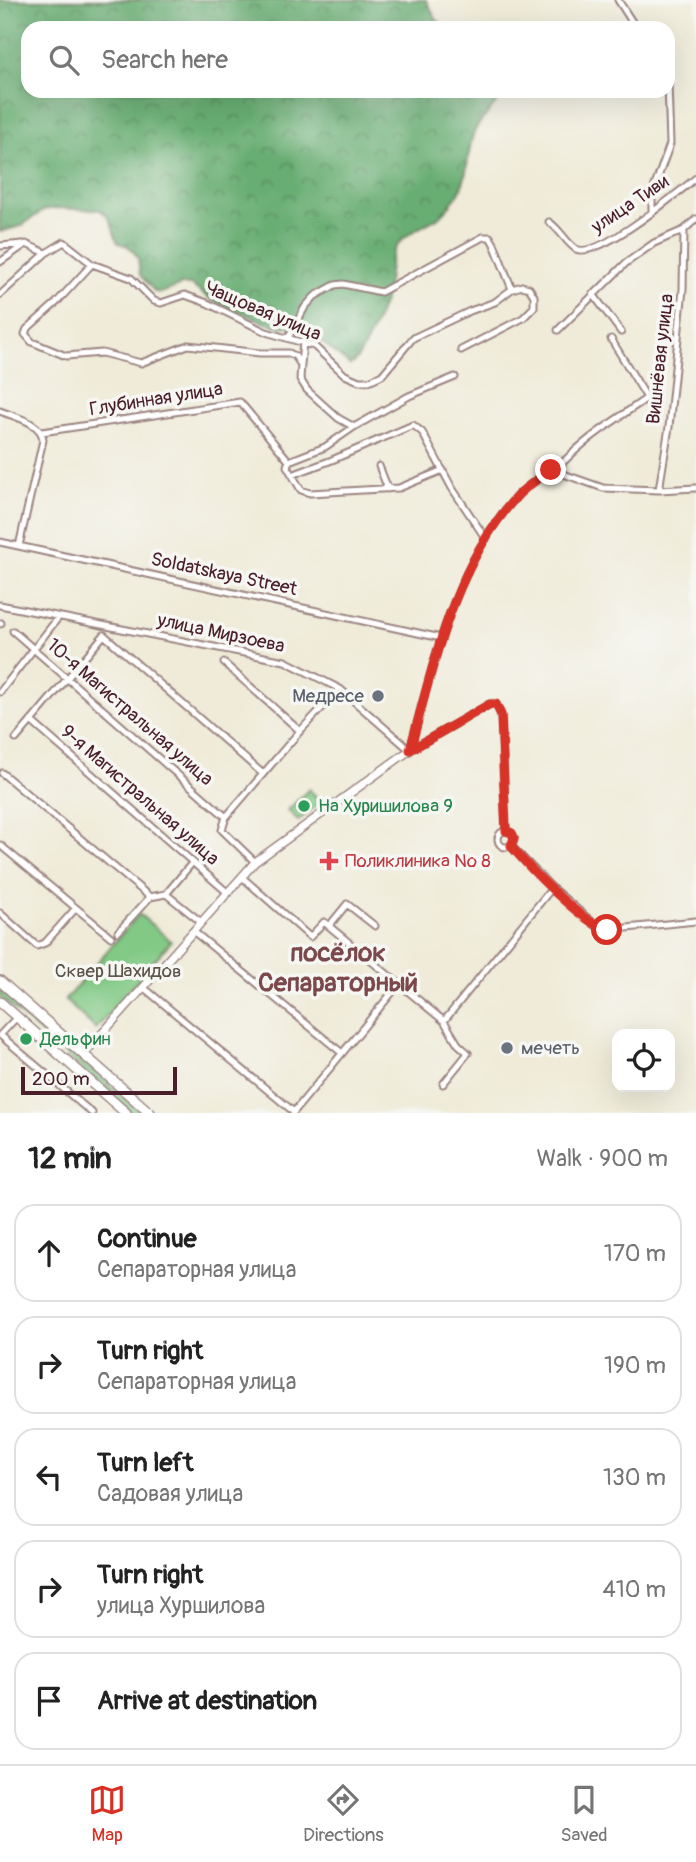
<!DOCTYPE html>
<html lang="en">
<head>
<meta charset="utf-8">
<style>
	:root { --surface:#fff; --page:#f6f6f6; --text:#222; --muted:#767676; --line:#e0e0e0; --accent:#d93025 }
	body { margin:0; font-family:Pangolin,sans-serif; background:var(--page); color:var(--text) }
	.controls { position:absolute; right:21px; bottom:21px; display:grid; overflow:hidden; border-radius:14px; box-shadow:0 7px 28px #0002 }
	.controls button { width:63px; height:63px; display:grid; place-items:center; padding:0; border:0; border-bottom:2px solid var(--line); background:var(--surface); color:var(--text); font:35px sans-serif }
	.scale { position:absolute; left:21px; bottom:18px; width:156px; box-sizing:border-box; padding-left:7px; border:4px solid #4a1f2b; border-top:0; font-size:19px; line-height:24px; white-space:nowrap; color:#4a1f2b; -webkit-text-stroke:5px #f6f6f2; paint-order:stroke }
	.stop { position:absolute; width:21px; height:21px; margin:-16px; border:5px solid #d93025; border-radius:50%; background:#fff }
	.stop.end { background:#d93025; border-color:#fff; box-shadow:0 2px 7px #0008 }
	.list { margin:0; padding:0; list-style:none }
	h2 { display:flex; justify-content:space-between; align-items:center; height:91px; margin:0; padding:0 28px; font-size:30px }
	h2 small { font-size:23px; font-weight:400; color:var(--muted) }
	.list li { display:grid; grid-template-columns:46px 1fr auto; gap:21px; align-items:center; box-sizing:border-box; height:98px; margin:0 14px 14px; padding:0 14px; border:2px solid var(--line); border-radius:21px }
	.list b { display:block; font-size:26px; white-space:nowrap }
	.list p { margin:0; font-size:23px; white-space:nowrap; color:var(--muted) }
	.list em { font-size:23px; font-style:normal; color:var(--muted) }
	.icon { flex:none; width:38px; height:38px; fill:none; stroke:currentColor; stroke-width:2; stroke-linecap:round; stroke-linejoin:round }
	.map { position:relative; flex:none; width:696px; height:1113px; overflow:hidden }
	.search { position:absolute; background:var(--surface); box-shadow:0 7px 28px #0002; left:21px; right:21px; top:21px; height:77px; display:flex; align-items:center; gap:18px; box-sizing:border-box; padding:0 24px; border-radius:21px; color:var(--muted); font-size:26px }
	.sheet { height:651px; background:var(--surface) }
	nav { display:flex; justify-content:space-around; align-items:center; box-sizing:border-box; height:98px; border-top:2px solid var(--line); background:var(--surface); font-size:19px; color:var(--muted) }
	nav a { display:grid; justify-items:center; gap:4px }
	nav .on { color:var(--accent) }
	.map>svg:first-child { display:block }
	.grass { fill:url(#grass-tufts); stroke:#667458; stroke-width:2 }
	.forest { fill:url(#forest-crowns); stroke:#59664e; stroke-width:2 }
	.park { fill:#81c985; stroke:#667458; stroke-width:2 }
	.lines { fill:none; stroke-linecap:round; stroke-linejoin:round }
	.minor-casing { stroke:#9c8582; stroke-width:9 }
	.tertiary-casing { stroke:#9c8582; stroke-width:10 }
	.primary-casing { stroke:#9c8582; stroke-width:12 }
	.minor { stroke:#fff; stroke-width:5 }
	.tertiary { stroke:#fff; stroke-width:7 }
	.primary { stroke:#fff; stroke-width:9 }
	.route { stroke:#d93025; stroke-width:9 }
	.worship-dot { fill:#6b7280; stroke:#f6f6f2; stroke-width:2.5 }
	.leisure-dot { fill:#2e9e5b; stroke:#f6f6f2; stroke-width:2.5 }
	.health-dot { fill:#e0444e; stroke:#f6f6f2; stroke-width:2.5 }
	.labels { text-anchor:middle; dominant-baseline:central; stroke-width:7; stroke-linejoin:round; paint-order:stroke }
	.street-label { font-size:19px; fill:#4a1f2b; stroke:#f6f6f2 }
	.worship-label { font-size:19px; fill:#5b616d; stroke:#f6f6f2; text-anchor:end }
	.leisure-label { font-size:19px; fill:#27864d; stroke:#f6f6f2; text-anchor:start }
	.health-label { font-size:19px; fill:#be3a42; stroke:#f6f6f2; text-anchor:start }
	.park-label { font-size:19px; fill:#5a5246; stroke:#f6f6f2 }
	.district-label { font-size:26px; font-weight:bold; fill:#7b484c; stroke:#f6f6f2 }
</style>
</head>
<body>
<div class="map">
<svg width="696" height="1113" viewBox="0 0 696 1113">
	<defs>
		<pattern id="grass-tufts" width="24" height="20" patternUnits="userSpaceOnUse" patternTransform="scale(1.75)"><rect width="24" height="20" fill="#81c985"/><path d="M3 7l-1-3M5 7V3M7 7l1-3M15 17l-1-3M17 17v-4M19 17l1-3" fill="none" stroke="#71ac73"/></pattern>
		<pattern id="forest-crowns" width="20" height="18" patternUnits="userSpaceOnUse" patternTransform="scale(1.75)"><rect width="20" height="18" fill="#68ad72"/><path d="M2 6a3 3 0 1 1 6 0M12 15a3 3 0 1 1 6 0" fill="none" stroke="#588c5e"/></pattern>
	</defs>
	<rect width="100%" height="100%" fill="#f6f6f2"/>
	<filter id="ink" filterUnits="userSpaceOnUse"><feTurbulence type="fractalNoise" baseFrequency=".0143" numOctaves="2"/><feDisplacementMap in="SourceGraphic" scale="14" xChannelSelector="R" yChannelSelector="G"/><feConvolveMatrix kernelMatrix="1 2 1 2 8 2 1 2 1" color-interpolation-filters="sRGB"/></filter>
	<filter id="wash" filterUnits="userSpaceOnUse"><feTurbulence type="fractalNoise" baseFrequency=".00686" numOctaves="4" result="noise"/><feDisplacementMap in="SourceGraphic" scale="28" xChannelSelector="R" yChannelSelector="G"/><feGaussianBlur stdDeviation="1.57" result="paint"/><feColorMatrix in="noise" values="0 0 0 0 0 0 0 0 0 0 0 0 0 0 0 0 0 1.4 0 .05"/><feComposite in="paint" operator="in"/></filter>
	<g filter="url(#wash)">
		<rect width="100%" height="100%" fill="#efebd8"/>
		<!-- grass -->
		<path class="grass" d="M0,989l142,124h-10l-132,-116z"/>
		<!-- forest -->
		<path class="forest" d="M0,0h426l10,19 10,9h-418v63h475c-6,18 -24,26 -30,44 -7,21 -4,49 -20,66 -4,5 -9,12 -14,16 -16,10 -38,17 -46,36 -5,13 -4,28 -7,42 -5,15 -23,64 -36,70l-47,-38h-23l-14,-4 -55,-23 -20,-15h-9l-21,8 -6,-1 -15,-17 -2,-17 -4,-6 -6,-6 -10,-3c-6,-12 -5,-26 -18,-33l-44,-2 -12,2 -23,16 -21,6z"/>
		<!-- park -->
		<path class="park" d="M309,789l12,13 -23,19 -10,-11z
			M139,914l32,27 -75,88 -31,-29z"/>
	</g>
	<g filter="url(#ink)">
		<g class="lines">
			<!-- minor casing -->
			<g class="minor-casing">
				<path id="minor" d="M618,0l18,28
					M652,211v-17l18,-50 -2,-62
					M549,222c11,7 18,22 27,27 22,11 101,-56 120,-71
					M0,246l23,-2
					M0,262l26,-18 20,9
					M92,264l-36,39 -29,26 -2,5 7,8 34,14 36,-3 39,10 47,-18 72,8h29l6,3 6,9 -1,14 7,11 31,28 16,9 55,-31 46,-19
					M593,294l28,38
					M0,295l46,-42 18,-11 28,22 39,14 23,23 7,2 24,-8 22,8 59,29 48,14 31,29 14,6h10l13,-6 31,-37 57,-27 25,-9 17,-13 10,-3 7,2 5,8v11l-11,11 -62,32
					M558,330l68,-67 28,-20 30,-13 12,-11
					M288,338l17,-31 10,-11 20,-11 8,-1 38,8 102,-55h7l4,7 18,45
					M301,365l2,-23
					M0,411c14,6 42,11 43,29l-24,106
					M354,427l-29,20 -36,14 -2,5 14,24 9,3 89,-5 44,-18
					M42,432l198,-30 49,59
					M379,466l9,23
					M555,471c26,-30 59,-50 92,-73l-36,-59
					M555,471l48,17 56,2 37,-2
					M292,475l40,-15 81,-35 9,7 30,56 34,51
					M659,490l10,-63 14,-138 1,-59
					M0,542l441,96
					M0,605l285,56 55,28 70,61
					M0,624l1,-1
					M13,631l213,186
					M104,635l159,139
					M224,663l76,68
					M0,692l58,-74
					M31,721l197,172
					M16,739l88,-104
					M410,750c24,-88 44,-184 107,-254 9,-10 23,-18 34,-26l4,1
					M410,750l80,-46h6l5,11 5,116
					M2,773l148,124
					M498 839a8 8 0 1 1 16 0a8 8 0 1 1-16 0Z
					M0,845l111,92
					M511,846l41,42 46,39 9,3 89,-9
					M255,862l-33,-32 4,-13 74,-86 40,-42
					M242,877l68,60 14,-15 120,99 14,23 10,9 -25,31
					M166,894l35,28
					M0,913l37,33 8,-3 31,-35
					M329,926l18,-22 28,22
					M193,931l149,122
					M118,932l32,-35 16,-3 26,-31
					M143,987l151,125
					M444,1021l108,-133
					M0,1035l92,78
					M0,1035l17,-18
					M293,1113l107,-130"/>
			</g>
			<!-- tertiary casing -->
			<g class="tertiary-casing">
				<path id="tertiary" d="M84,1054l171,-192 155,-112"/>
			</g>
			<!-- primary casing -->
			<g class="primary-casing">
				<path id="primary" d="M0,981l150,132
					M0,1002l126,111"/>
			</g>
			<!-- minor -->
			<use href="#minor" class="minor"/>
			<!-- tertiary -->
			<use href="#tertiary" class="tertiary"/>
			<!-- primary -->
			<use href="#primary" class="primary"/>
		</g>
	</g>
	<g class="lines" filter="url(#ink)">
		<!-- route -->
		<path class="route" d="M551,470c-11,8 -25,16 -34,26 -63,70 -83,166 -107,254l80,-46h6l5,11 5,116 6,2 2,5 -3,8c19,23 69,75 96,84"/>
	</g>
	<!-- markers -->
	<g class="worship-dot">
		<circle cx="378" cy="696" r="7"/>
		<circle cx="507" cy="1048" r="7"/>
	</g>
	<g class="leisure-dot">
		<circle cx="304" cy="806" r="7"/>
		<circle cx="26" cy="1039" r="7"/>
	</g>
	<path class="health-dot" d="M325.5 850.5h7v7h7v7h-7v7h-7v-7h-7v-7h7z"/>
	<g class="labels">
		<!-- street labels -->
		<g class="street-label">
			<text transform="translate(630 204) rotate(-34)">улица Тиви</text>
			<text transform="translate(263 311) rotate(23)">Чащовая улица</text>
			<text transform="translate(660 359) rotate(-84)">Вишнёвая улица</text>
			<text transform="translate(156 399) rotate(-9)">Глубинная улица</text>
			<text transform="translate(224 574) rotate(12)">Soldatskaya Street</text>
			<text transform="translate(221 633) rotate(12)">улица Мирзоева</text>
			<text transform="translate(130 712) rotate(41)">10-я Магистральная улица</text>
			<text transform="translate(140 795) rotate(41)">9-я Магистральная улица</text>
		</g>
		<!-- worship labels -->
		<g class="worship-label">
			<text x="364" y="696">Медресе</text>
			<text x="521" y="1048" text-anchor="start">мечеть</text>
		</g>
		<!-- leisure labels -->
		<g class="leisure-label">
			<text x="318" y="806">На Хуришилова 9</text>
			<text x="40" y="1039">Дельфин</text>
		</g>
		<!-- health labels -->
		<g class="health-label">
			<text x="345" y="861">Поликлиника № 8</text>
		</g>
		<!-- park labels -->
		<g class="park-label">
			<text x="118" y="971">Сквер Шахидов</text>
		</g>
		<!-- district labels -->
		<g class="district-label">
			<text x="338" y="953">посёлок<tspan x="338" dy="30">Сепараторный</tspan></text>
		</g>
	</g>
</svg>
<div class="controls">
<button><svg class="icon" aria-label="locate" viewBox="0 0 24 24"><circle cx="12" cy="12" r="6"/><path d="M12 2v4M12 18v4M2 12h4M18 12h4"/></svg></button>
</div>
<div class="scale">200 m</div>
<div class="stop" style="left:607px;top:930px"></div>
<div class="stop end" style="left:551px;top:470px"></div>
<div class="search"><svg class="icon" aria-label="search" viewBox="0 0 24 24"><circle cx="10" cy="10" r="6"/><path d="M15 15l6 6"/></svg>Search here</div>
</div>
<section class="sheet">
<h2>12 min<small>Walk · 900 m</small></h2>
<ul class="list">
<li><svg class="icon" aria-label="ahead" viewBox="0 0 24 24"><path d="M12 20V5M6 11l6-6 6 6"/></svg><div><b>Continue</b><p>Сепараторная улица</p></div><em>170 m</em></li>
<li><svg class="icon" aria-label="right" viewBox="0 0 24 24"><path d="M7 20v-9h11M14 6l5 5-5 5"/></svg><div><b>Turn right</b><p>Сепараторная улица</p></div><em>190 m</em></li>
<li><svg class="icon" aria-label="left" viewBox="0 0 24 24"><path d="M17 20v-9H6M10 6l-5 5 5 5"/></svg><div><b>Turn left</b><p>Садовая улица</p></div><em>130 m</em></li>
<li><svg class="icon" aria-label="right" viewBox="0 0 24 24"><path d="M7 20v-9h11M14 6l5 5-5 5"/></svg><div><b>Turn right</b><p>улица Хуршилова</p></div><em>410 m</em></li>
<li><svg class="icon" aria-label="arrive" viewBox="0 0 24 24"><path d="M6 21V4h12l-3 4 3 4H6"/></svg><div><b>Arrive at destination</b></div></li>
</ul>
</section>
<nav>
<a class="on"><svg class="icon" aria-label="map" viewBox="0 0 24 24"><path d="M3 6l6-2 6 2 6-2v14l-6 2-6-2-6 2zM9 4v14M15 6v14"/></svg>Map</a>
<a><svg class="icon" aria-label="directions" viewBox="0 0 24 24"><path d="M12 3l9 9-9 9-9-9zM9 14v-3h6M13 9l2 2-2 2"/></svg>Directions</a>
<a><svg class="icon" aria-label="saved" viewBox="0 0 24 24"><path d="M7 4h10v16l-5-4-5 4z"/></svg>Saved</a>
</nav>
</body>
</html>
